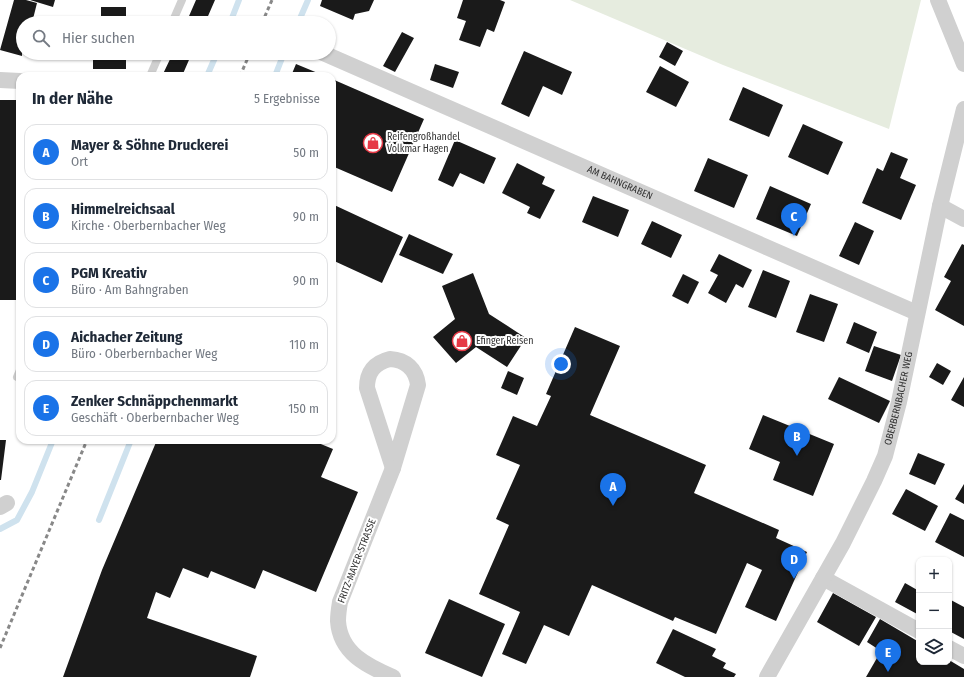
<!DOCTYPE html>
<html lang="de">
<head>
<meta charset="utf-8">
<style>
	:root { --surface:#fff; --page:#f6f6f7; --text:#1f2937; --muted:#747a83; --line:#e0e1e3; --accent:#1a73e8 }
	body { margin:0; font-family:"Fira Sans Condensed",sans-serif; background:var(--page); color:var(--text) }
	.controls { position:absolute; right:12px; bottom:12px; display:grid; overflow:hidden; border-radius:8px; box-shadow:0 1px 3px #0004 }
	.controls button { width:36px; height:36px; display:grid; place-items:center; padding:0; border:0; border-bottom:1px solid var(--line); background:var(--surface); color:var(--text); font:20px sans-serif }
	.you { position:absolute; left:561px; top:364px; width:14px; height:14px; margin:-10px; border:3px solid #fff; border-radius:50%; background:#1a73e8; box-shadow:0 0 0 6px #1a73e833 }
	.badge { display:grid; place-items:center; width:26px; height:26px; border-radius:50%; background:var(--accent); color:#fff; font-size:13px; font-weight:700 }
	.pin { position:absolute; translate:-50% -33px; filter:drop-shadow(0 1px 2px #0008) }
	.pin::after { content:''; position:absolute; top:21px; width:14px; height:12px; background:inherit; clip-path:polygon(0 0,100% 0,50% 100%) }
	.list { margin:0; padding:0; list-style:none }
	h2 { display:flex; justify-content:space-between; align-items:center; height:52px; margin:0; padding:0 16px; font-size:17px }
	h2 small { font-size:13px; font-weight:400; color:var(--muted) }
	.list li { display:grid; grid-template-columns:26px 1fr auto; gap:12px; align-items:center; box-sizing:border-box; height:56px; margin:0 8px 8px; padding:0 8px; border:1px solid var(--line); border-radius:12px }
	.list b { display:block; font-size:15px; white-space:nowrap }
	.list p { margin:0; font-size:13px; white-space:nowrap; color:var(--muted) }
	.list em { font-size:13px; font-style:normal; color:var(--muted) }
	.icon { flex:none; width:22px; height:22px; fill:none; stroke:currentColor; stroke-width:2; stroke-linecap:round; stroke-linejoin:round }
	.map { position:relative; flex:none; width:964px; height:677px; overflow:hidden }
	.search { position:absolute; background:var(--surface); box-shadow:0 1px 3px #0004; left:16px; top:16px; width:320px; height:44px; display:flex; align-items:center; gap:10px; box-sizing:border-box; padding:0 14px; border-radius:22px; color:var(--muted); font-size:15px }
	.panel { position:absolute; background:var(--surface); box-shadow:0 1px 3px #0004; left:16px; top:72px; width:320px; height:372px; border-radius:12px }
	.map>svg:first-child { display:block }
	.green { fill:#e6ecdf }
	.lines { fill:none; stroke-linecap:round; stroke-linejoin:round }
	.stream { stroke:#cfe2ee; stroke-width:6 }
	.building { fill:#1a1a1a }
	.service { stroke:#d0d0d0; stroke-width:8 }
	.minor { stroke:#d0d0d0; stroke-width:16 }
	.rail { stroke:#888; stroke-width:3; stroke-dasharray:4 3; stroke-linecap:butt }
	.labels { text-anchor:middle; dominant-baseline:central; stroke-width:4; stroke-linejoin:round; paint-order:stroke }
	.poi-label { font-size:10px; fill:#333; stroke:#fff; text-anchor:start }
	.street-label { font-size:10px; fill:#333; stroke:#fff }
</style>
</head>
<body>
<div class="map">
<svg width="964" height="677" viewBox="0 0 964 677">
	<rect width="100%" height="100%" fill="#fff"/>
	<!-- green -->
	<path class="green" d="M570,0h351l-32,129 -166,-64z"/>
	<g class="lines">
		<!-- stream -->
		<path class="stream" d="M230,23l9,-23
			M298,23l10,-23
			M207,76l10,-23
			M275,76l9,-23
			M99,520l32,-80
			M0,529l17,-9 15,-28 21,-52"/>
	</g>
	<!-- building -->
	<path class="building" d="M14,0h12l11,3 -5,20h-9l-1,33 -22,-6z
		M30,0h25l-2,7z
		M196,0h19l-10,23h-19z
		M322,0h52l-5,11 -14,3 -2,6 -33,-14z
		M463,0h37l5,2 -11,30 -7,-3 -7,18 -21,-7 7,-19 -9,-3z
		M101,7h25v11h21v5h-66v-2h20z
		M38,18l16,3v2h-17z
		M402,32l12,6 -19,34 -12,-6z
		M667,42l16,9 -8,15 -16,-9z
		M524,51l48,21 -10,23 -19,-9 -14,31 -28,-13z
		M81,53h66v2h-21v14h-33v-10h-12z
		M173,53h19l-10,23h-20z
		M296,64l29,12h-34z
		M435,64l24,8 -6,16 -23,-8z
		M660,66l29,16 -13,25 -30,-15z
		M332,79l92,40 -32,73 -60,-26z
		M743,87l40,18 -14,32 -40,-17z
		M0,100h17v21h3v179h-20z
		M803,124l40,18 -15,33 -40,-18z
		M455,140l41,18 -12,26 -24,-11 -7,14 -15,-7z
		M891,152l17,7 -8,19 16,7 -15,35 -39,-17 15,-35 6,3z
		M708,158l40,17 -14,33 -40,-17z
		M517,163l28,14 -3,7 13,6 -15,29 -13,-6 3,-6 -28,-14z
		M770,186l41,18 -14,32 -41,-17z
		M593,196l36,14 -11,27 -36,-15z
		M332,204l71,33 -21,46 -50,-23z
		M652,221l30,14 -11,23 -30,-14z
		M855,222l19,9 -15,34 -20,-9z
		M409,234l44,20 -10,20 -44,-19z
		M962,244l2,1v81l-29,-16 16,-29 -7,-4z
		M719,254l33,16 -9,18 -7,-4 -10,19 -18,-10 10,-18 -8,-4z
		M763,270l27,11 -14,37 -28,-11z
		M473,273l16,41 37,24 -19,29 -31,-20 -20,16 -23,-26 22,-18 -13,-33z
		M683,274l16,8 -11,22 -16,-8z
		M810,294l28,10 -14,38 -28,-10z
		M854,322l23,10 -8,21 -23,-10z
		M575,327l45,19 -30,69 116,50 -12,28 85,37 -3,8 31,14 -31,69 -31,-14 17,-37 -15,-7 -31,71 -41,-17 -2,4 -81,-36 -23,51 -25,-11 -18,39 -24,-10 18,-42 -41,-18 30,-69 -13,-6 24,-54 -24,-10 17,-39 24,10 14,-30 -5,-2z
		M874,346l27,9 -9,26 -27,-10z
		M937,363l14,8 -8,14 -14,-8z
		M508,371l16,7 -7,17 -16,-7z
		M839,377l51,24 -11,22 -51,-24z
		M964,377v30l-13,-7z
		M763,415l71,29 -21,52 -40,-16 7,-18 -31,-13z
		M0,440h6l-5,40h-1z
		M157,440h154l22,9 -12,28 37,15 -42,100 -53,-22 -8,19 -44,-18 -3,7 -25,-10 -13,30 -14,-6 -9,26 110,38 -7,21h-187l39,-107z
		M918,453l27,11 -10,21 -26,-11z
		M964,484v20l-9,-5z
		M906,489l32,17 -13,25 -33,-17z
		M950,513l14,7v37l-29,-15z
		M905,583l14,8v24l-24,-13z
		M833,593l43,24 -17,29 -42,-24z
		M449,599l56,25 -23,53 -57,-24z
		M949,599l15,8v32l-15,-8z
		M880,619l39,23v20h30v-2l15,9v8h-98l15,-26 -14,-9z
		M673,629l43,20 -4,7 14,7 -3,5 13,6 -2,3h-49l-29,-14z"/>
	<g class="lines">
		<!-- service -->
		<path class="service" d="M172,23l10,-23
			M150,76l10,-23
			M17,377l3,-7"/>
		<!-- minor -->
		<g class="minor">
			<path d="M938,0l26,64"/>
			<path id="s1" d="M323,53l594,260"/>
			<path d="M0,80l20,1"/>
			<path d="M940,206l24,13"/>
			<path d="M390,359c16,1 26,10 28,26l-25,83 -26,-80c0,-16 7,-25 23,-29z"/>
			<path d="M393,468l-53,134c-1,6 -2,13 -2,19 2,32 29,45 55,56"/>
			<path d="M0,507l7,-4"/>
			<path d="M823,578l96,53"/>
			<path d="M949,648l15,8"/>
			<path id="s2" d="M767,677l76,-134 31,-62 11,-25 14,-54 41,-196 24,-97"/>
		</g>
		<!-- rail -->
		<path class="rail" d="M262,23l10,-23
			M240,76l10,-23
			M0,648l87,-208"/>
	</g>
	<!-- icons -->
	<defs>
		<g id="shop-ring" transform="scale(1)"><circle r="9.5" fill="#fff" stroke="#e63946" stroke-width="1.5"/><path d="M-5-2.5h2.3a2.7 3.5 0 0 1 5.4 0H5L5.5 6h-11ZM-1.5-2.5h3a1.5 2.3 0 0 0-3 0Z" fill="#e63946"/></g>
	</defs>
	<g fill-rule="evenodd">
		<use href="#shop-ring" x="373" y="143"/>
		<use href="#shop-ring" x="462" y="341"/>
	</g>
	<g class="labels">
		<!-- poi labels -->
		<g class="poi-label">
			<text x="387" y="137">Reifengroßhandel<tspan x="387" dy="12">Volkmar Hagen</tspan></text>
			<text x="476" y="341">Efinger Reisen</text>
		</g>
		<!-- street labels -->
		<g class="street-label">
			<text stroke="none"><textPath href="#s1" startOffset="324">AM BAHNGRABEN</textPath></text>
			<text stroke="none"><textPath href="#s2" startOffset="310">OBERBERNBACHER WEG</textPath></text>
			<text transform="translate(357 561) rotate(-69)">FRITZ-MAYER-STRASSE</text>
		</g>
	</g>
</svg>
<div class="controls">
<button>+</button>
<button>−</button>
<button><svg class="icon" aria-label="layers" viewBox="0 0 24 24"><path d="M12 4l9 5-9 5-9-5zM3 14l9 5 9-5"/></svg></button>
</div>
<div class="you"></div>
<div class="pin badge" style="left:613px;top:506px">A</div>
<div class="pin badge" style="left:797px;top:456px">B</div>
<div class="pin badge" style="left:794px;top:236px">C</div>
<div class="pin badge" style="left:794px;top:579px">D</div>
<div class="pin badge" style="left:888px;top:672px">E</div>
<div class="search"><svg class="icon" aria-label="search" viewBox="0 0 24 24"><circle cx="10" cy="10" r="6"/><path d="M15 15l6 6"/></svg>Hier suchen</div>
<section class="panel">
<h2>In der Nähe<small>5 Ergebnisse</small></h2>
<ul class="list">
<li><span class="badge">A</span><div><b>Mayer &amp; Söhne Druckerei</b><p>Ort</p></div><em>50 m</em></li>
<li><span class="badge">B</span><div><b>Himmelreichsaal</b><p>Kirche · Oberbernbacher Weg</p></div><em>90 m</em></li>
<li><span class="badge">C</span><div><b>PGM Kreativ</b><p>Büro · Am Bahngraben</p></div><em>90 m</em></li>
<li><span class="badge">D</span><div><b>Aichacher Zeitung</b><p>Büro · Oberbernbacher Weg</p></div><em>110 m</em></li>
<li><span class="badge">E</span><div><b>Zenker Schnäppchenmarkt</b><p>Geschäft · Oberbernbacher Weg</p></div><em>150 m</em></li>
</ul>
</section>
</div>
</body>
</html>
